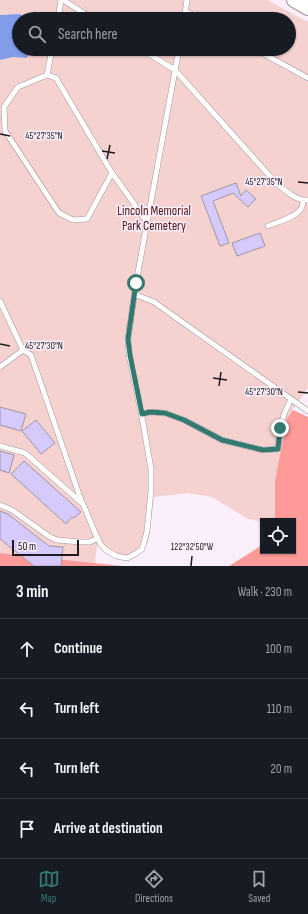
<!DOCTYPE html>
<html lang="en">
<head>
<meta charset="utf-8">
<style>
	:root { --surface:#171b24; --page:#20242c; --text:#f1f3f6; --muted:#9ea1a6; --line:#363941; --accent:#337970 }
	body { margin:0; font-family:"Sofia Sans Condensed",sans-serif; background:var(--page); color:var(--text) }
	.controls { position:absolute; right:12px; bottom:12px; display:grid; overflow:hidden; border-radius:0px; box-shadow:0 1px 3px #0004 }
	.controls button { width:36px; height:36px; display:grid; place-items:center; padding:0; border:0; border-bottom:1px solid var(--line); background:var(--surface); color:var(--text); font:20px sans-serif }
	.scale { position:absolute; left:12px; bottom:10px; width:67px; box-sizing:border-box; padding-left:4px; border:2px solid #1e1a1e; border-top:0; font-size:11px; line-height:14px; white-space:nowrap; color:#1e1a1e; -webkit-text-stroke:3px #faeffa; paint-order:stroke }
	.stop { position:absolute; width:12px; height:12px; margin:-9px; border:3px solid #337970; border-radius:50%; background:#fff }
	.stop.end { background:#337970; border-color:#fff; box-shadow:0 1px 4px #0008 }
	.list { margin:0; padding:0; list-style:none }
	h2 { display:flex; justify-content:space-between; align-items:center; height:52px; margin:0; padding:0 16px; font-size:17px }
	h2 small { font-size:13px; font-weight:400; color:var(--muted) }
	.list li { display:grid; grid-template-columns:26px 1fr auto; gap:12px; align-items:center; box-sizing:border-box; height:60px; padding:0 16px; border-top:1px solid var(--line) }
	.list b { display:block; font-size:15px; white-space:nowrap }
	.list em { font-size:13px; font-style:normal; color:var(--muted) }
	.icon { flex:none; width:22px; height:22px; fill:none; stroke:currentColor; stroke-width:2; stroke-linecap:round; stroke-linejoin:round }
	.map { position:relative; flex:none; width:308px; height:566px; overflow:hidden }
	.search { position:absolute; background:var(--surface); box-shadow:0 1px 3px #0004; left:12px; right:12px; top:12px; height:44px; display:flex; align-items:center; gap:10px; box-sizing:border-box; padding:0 14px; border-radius:22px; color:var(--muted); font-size:15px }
	.sheet { height:292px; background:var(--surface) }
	nav { display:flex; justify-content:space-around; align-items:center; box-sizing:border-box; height:56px; border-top:1px solid var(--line); background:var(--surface); font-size:11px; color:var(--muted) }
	nav a { display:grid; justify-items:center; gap:2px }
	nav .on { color:var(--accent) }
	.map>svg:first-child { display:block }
	.green { fill:#f5d2d0; fill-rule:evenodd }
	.forest { fill:#fe9b99 }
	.water { fill:#819dea }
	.building { fill:#d6c9fc; stroke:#9a97a4 }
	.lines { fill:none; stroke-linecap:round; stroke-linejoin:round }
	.lane-casing { stroke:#9d949e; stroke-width:6 }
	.secondary-casing { stroke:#9d949e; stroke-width:16 }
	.lane { stroke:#fff; stroke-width:5 }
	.secondary { stroke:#fff; stroke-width:14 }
	.route { stroke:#337970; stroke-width:5 }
	.ticks { fill:none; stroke:#1e1a1e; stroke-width:1.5 }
	.labels { text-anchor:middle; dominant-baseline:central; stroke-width:3; stroke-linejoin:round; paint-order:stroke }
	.park-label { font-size:13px; fill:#4d1115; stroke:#faeffa }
	.ticks-label { font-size:10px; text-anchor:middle; fill:#1e1a1e; stroke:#faeffa; stroke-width:3; stroke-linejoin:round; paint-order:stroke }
</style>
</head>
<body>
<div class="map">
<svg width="308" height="566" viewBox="0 0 308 566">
	<rect width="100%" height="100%" fill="#faeffa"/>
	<!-- green -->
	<path class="green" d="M0,0h267l41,22v366l-21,30 -12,63v40h-12v1l-15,-3 -36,-22 -25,-4 -33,4 -6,46 -20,16 -20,-4 -10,-17 -3,25 -95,-10zM19,19h270v30h-270z"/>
	<!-- forest -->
	<path class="forest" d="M293,410l15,7v149h-79l30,-19 4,-6v10h30v-30h-18v-40l12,-63z
		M0,553l122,13h-122z"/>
	<!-- water -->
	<path class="water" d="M20,14l7,5h-8v30l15,1 -8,8 -13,-1 -13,3v-45z"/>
	<!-- building -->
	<path class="building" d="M236,183l5,13 5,-6 10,9 -8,8 -15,-14 -20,8 16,42 -9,3 -19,-50z
		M260,233l5,13 -28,10 -5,-13z
		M0,407l26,7 -5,17 -21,-6z
		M36,420l19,23 -14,11 -19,-23z
		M0,451l14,4 -5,18 -9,-3z
		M24,461l57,51 -7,6 -2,-1 -6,7 -55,-50z
		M0,511l8,3 41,32 14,1 -2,19h-27l-34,-27z"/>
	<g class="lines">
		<!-- lane casing -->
		<g class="lane-casing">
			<path id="lane" d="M63,0l30,19
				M185,11l15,8
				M58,19l3,-19
				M184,19l3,-19
				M52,49l-5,26 9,3 56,95 35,49
				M141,49l34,21 101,113c9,7 20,18 32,17
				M255,49l53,29
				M47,75l-29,12 -14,20 1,24 54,82 14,7 14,-1 25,-46
				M268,226c9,-4 26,-8 32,-16 2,-2 3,-7 3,-9
				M134,294l20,8 154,109
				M0,301l23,49
				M0,367l23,-17 8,5 51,148
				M142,414l8,-2 15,1 19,7 38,20 41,10 15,-1 2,-22 5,-15 6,-13
				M0,446l25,7 58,51 13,31 5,10 5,5 10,6 11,2 10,-5 5,-4 3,-10 2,-8 4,-40v-22l-9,-52 -13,-62 -1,-16 8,-56 43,-234
				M0,505l12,5 38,27 7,3 23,2h10l8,-4"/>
		</g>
		<!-- secondary casing -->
		<g class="secondary-casing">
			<path id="secondary" d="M294,0l14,8"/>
		</g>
		<!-- lane -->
		<use href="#lane" class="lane"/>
		<!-- secondary -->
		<use href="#secondary" class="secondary"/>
	</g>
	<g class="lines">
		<!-- route -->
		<path class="route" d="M136,283l-8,56 2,16 12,59 8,-2 15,1 19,7 38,20 41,10 15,-1 2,-21"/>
	</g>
	<!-- ticks -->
	<path class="ticks" d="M0,134l10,2M102,151l13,2M107,159l3,-14M298,182l10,1M0,344l10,2M213,378l14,2M219,386l2,-14M298,392l10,1M191,566l1,-10"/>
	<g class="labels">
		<!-- park labels -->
		<g class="park-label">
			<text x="154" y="211">Lincoln Memorial<tspan x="154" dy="15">Park Cemetery</tspan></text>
		</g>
	</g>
	<g class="ticks-label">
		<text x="44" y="139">45°27'35"N</text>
		<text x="264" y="185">45°27'35"N</text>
		<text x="44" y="349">45°27'30"N</text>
		<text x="264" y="395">45°27'30"N</text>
		<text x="192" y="550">122°32'50"W</text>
	</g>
</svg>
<div class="controls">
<button><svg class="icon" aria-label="locate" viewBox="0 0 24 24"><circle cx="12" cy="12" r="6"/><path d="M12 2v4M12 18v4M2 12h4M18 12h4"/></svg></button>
</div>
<div class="scale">50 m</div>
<div class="stop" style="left:136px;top:283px"></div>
<div class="stop end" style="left:280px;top:428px"></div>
<div class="search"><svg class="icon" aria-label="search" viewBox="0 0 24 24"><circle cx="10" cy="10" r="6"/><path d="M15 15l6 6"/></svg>Search here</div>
</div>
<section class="sheet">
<h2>3 min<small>Walk · 230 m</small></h2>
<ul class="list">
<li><svg class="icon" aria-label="ahead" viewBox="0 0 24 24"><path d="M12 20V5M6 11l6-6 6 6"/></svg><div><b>Continue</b></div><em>100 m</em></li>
<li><svg class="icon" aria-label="left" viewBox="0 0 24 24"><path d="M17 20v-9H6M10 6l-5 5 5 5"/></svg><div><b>Turn left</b></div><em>110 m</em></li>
<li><svg class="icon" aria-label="left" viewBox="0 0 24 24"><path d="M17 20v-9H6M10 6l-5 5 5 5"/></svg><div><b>Turn left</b></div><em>20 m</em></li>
<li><svg class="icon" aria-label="arrive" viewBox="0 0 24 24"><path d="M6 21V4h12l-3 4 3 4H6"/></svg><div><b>Arrive at destination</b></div></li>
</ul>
</section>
<nav>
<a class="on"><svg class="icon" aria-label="map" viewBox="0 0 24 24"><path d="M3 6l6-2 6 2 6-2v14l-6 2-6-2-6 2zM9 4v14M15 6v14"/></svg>Map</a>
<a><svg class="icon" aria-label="directions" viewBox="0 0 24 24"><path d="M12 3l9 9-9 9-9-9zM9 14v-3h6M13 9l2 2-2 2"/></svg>Directions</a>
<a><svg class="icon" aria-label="saved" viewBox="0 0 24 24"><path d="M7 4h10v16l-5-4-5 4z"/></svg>Saved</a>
</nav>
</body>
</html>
